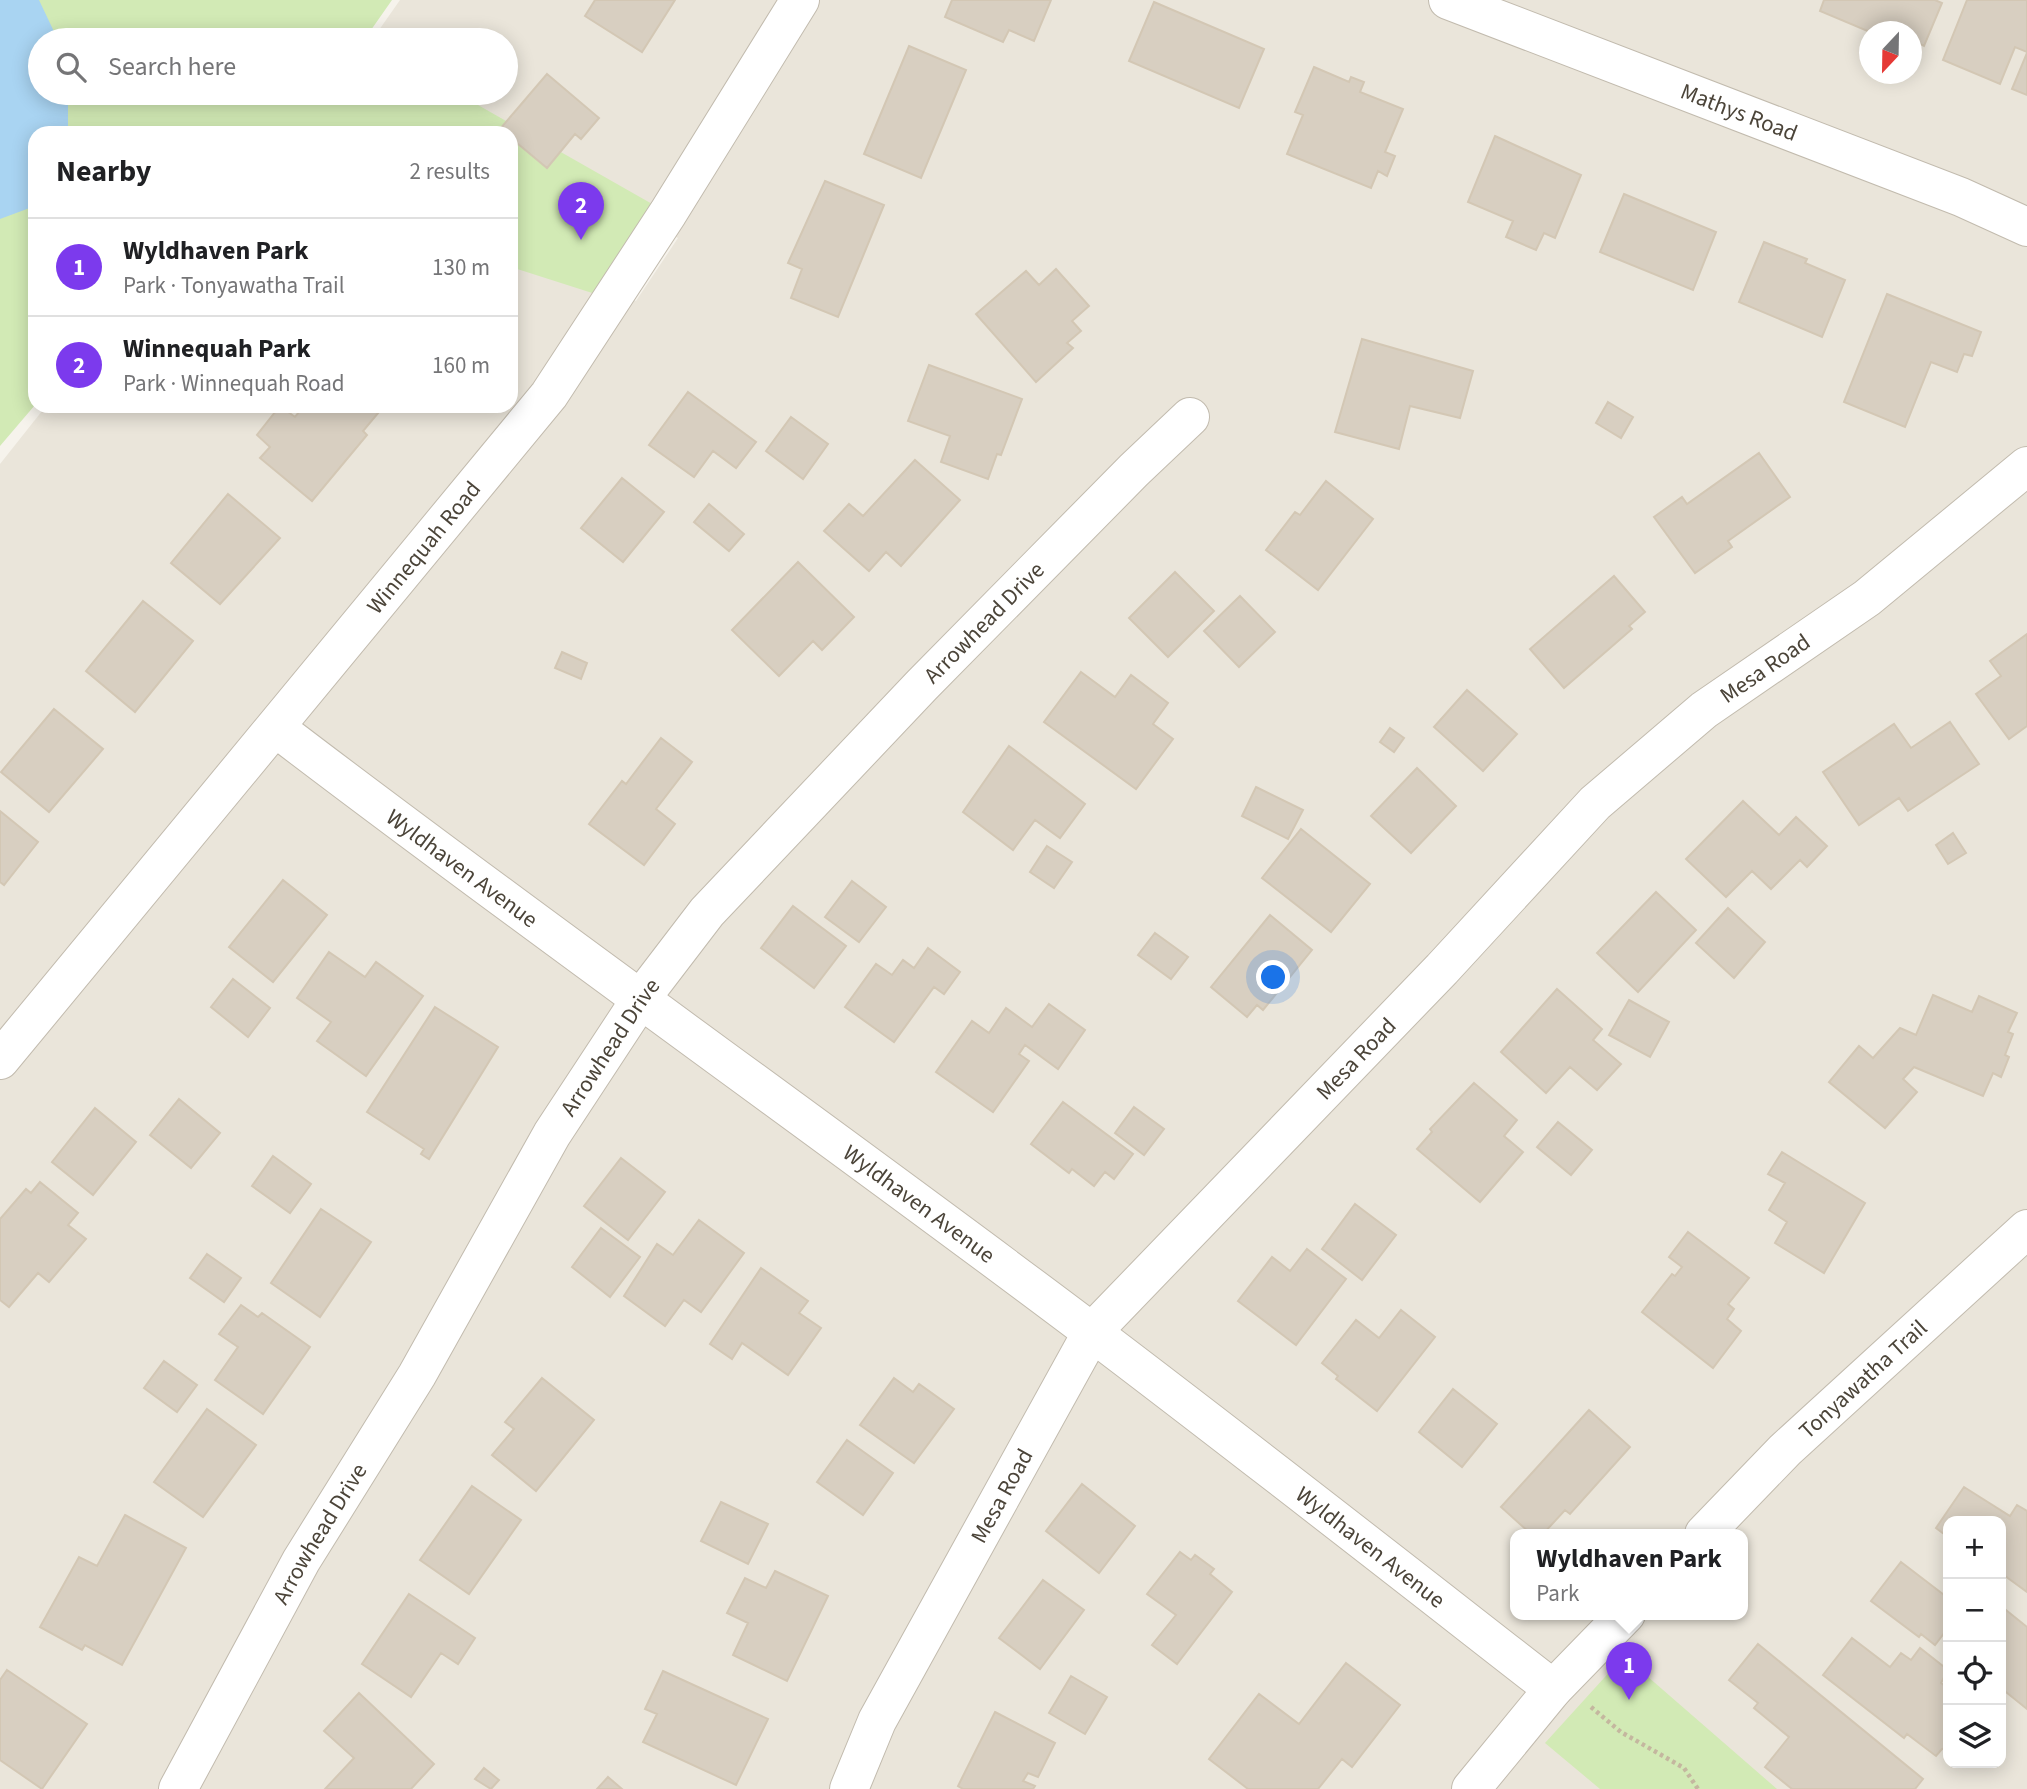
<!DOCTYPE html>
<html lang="en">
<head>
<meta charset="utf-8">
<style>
	:root { --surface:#fff; --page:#f6f6f6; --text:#202124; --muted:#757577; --line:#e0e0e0; --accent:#7c3aed }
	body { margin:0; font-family:"Source Sans 3",sans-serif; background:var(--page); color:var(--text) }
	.controls { position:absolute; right:21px; bottom:21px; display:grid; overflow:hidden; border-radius:14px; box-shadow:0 4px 18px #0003 }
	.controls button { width:63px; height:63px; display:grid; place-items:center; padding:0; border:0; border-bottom:2px solid var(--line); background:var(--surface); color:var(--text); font:35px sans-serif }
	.compass { position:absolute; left:1859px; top:21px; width:63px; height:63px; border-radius:50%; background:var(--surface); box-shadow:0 4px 18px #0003; rotate:202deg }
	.you { position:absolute; left:1274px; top:978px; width:24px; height:24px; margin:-18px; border:5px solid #fff; border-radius:50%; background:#1a73e8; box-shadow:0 0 0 10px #1a73e833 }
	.badge { display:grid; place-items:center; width:46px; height:46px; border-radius:50%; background:var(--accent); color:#fff; font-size:23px; font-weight:700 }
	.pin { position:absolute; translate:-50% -58px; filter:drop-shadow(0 2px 4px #0008) }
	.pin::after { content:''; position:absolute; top:37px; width:24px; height:21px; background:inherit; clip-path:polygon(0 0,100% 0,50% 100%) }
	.popup { position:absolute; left:1510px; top:1529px; width:238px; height:91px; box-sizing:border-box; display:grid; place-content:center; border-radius:14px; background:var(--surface); filter:drop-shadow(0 2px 5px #0005); font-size:23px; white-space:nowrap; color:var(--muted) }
	.popup b { font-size:26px; color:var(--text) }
	.popup::after { content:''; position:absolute; left:50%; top:100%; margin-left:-14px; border:14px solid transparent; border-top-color:var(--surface) }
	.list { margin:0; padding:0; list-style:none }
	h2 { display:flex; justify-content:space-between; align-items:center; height:91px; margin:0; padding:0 28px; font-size:30px }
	h2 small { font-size:23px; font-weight:400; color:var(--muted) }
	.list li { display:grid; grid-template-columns:46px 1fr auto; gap:21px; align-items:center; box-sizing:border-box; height:98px; padding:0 28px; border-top:2px solid var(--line) }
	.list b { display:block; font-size:26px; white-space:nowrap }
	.list p { margin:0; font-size:23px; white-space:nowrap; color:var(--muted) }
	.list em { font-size:23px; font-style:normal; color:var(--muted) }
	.icon { flex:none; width:38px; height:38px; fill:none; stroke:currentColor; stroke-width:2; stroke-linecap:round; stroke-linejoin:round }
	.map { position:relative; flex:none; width:2027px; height:1789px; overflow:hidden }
	.search { position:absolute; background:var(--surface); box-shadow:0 4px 18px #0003; left:28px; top:28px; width:490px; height:77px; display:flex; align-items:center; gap:18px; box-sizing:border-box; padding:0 24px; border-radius:38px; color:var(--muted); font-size:26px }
	.panel { position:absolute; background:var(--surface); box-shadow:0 4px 18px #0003; left:28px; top:126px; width:490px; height:287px; border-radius:21px }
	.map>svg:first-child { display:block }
	.residential { fill:#eae5da; fill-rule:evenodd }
	.green { fill:#d2eab5 }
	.water { fill:#a9d4f2 }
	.building { fill:#d8cfc1; stroke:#d3c7b4; stroke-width:2 }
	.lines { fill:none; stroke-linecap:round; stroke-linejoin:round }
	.minor-casing { stroke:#c2bbae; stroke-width:40 }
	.path { stroke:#c4b79f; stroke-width:4.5; stroke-dasharray:3.5 3.5; stroke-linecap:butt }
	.minor { stroke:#fff; stroke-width:38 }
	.labels { text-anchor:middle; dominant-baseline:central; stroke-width:5; stroke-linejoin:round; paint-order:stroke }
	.street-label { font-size:23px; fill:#4b4439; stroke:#fff }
</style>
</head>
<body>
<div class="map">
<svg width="2027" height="1789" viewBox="0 0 2027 1789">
	<rect width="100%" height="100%" fill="#f6f3ec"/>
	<!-- residential -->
	<path class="residential" d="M400,0h1627v1789h-2027v-1325l46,-58h465v-153l125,48 42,-63 -167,-99v-6l-79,-40h74v-53h-134zM1870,32h42v42h-42zM1948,1521h53v242h-53zM1515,1534h228v80h-228z"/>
	<!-- green -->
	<path class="green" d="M0,0h392l-28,40h-324v53h417l211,120 -57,86 -100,-32v-134h-476v272l-35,41z
		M1624,1656l153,133h-177l-55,-46z"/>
	<!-- water -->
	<path class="water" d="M0,0h39l19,40h-18v53h28v40h-33v73l-35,13z"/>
	<!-- building -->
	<path class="building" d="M595,0h80l-33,52 -57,-36z
		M952,0h99l-17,41 -25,-11 -6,12 -58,-25z
		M1824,0h111l7,3 -18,43 -12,-6v-8h-42l-50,-21z
		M1967,0h60v52l-12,-5 -15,37 -57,-24z
		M1154,2l110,47 -25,59 -110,-47z
		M909,46l57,24 -45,108 -57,-24z
		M2027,53v42l-15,-6z
		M1314,67l35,15 2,-5 13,5 -4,10 43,17 -18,43 10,4 -8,20 -9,-5 -7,17 -84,-34 16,-39 -8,-3z
		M547,74l52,44 -18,21 -6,-5 -28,34 -36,-30v-5l-11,-4z
		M1495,136l86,39 -26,63 -11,-5 -8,17 -30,-13 7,-16 -45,-19z
		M825,181l59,24 -46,112 -47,-19 11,-29 -14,-6z
		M1624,194l92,38 -23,58 -93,-38z
		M1764,242l43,17 -2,4 40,17 -23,57 -83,-35z
		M1056,269l33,37 -17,15 9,10 -14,12 6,5 -37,34 -60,-68 50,-43 13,14z
		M1887,294l94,38 -9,24 -8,-2 -7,18 -26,-10 -26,65 -61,-25z
		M1362,339l111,32 -13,47 -50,-12 -11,43 -64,-17z
		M929,365l93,34 -21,56 -4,-1 -9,25 -47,-17 9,-26 -42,-15z
		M688,392l68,50 -20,26 -23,-17 -19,26 -45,-32z
		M1608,402l25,15 -12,21 -25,-15z
		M280,406l15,11 9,-11h80l-21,25 4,4 -55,66 -52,-43 10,-11 -13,-12z
		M791,417l37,27 -25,35 -37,-28z
		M1759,453l31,44 -62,44 4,6 -37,26 -41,-56 28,-20 5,7z
		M915,460l45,40 -59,66 -15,-14 -17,19 -45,-40 25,-27 14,12z
		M622,478l42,34 -41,50 -42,-34z
		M1326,481l47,38 -55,71 -52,-40 29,-38 5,3z
		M228,494l52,44 -60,66 -49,-41z
		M709,504l35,30 -15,17 -35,-29z
		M798,562l56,55 -32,33 -9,-9 -34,35 -47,-46z
		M1175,572l39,39 -46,46 -39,-39z
		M1614,576l31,36 -16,14 3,3 -68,59 -34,-39z
		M1240,596l35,36 -36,35 -35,-36z
		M143,601l50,40 -58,71 -49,-41z
		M2027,634v92l-18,13 -33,-45 25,-18 -11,-15z
		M562,652l25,11 -6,16 -26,-11z
		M1081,672l34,25 16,-22 37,28 -15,21 20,15 -37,50 -92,-67z
		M1467,690l50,44 -34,37 -49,-44z
		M54,709l49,40 -54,63 -48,-40z
		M1950,722l29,42 -71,47 -9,-13 -40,27 -36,-53 71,-48 17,24z
		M1390,728l14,10 -10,14 -14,-10z
		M661,738l31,24 -36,47 19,15 -31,41 -55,-41 33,-43 4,3z
		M1009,746l76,58 -25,34 -25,-18 -22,30 -50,-38z
		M1417,768l39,38 -45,47 -40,-37z
		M1256,787l47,23 -15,29 -46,-23z
		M1743,801l36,34 17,-18 31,29 -20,21 -7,-7 -29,29 -19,-18 -26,26 -40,-38z
		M0,811l38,31 -34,43 -4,-3z
		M1301,829l69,55 -39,48 -69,-54z
		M1953,833l13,20 -18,11 -12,-19z
		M1047,846l25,16 -18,26 -24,-16z
		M283,880l44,35 -54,67 -44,-35z
		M852,881l34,26 -27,35 -34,-25z
		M1656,892l40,38 -58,62 -41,-39z
		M793,906l53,40 -32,42 -53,-40z
		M1728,908l37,34 -31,36 -38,-35z
		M1270,915l42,35 -49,60 -6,-5 -10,12 -36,-30z
		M1155,933l33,24 -17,22 -33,-24z
		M928,948l32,24 -16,22 -10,-7 -40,55 -49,-35 31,-43 16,11 11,-15 11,8z
		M329,952l36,25 11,-15 47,34 -57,80 -49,-35 14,-19 -34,-24z
		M233,979l37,29 -22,29 -37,-30z
		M1557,989l45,40 -9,11 28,24 -24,26 -27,-23 -24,26 -45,-41z
		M1933,995l39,17 7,-16 38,17 -9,19 5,2 -8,21 4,2 -8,20 -8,-4 -10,23 -69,-29 -11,12 14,13 -32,36 -56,-46 30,-36 14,12 27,-30 16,7z
		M1629,1000l40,22 -19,35 -41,-22z
		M1049,1004l36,26 -27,39 -33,-24 -6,9 10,7 -36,51 -57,-40 36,-51 17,12 17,-25 26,19z
		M435,1007l63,40 -69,112 -8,-5 3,-5 -57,-37z
		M1474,1083l43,37 -13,16 19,16 -43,50 -63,-53 15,-17 -2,-3z
		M179,1099l41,34 -29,35 -41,-33z
		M1063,1102l70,52 -19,25 -9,-7 -11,14 -22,-17 -3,4 -38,-29z
		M1134,1107l30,22 -20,26 -29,-22z
		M95,1108l41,34 -43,53 -41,-33z
		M1558,1122l34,28 -21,25 -34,-28z
		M1782,1152l83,51 -41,70 -49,-30 12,-21 -18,-12 16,-27 -17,-9z
		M273,1156l38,28 -21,29 -38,-27z
		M621,1158l44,34 -37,48 -44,-34z
		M40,1182l38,31 -10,12 18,14 -37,43 -11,-9 -29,34 -9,-7v-81l26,-30 5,4z
		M1355,1204l41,31 -34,45 -40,-31z
		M321,1209l50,33 -51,75 -49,-34z
		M699,1220l45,33 -43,59 -17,-12 -19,26 -41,-30 33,-52 16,11z
		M601,1228l39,29 -30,40 -38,-30z
		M1688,1232l61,46 -21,26 6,5 -7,10 14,12 -28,37 -71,-56 30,-38 3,2 7,-9 -13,-10z
		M1307,1249l39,30 -50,66 -58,-44 34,-44 18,14z
		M207,1254l34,24 -17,24 -34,-24z
		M761,1268l47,33 -9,12 22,15 -33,47 -46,-32 -10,16 -22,-15z
		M241,1305l17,12 4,-4 48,34 -47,67 -48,-34 23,-33 -19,-13z
		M1401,1310l34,27 -58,74 -41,-32 2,-3 -16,-13 34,-43 23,18z
		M164,1361l33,24 -20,27 -33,-24z
		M542,1378l52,42 -58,71 -44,-36 22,-26 -9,-7z
		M894,1378l19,14 6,-8 35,25 -40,54 -54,-38z
		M1453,1389l44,35 -35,43 -43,-35z
		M207,1409l49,36 -53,72 -49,-35z
		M1589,1410l41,37 -60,67 -5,-4 -22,24h-12l-30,-27z
		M847,1440l46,33 -30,42 -46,-33z
		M1082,1484l53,42 -36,47 -53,-42z
		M472,1486l49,34 -52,74 -49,-34z
		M1964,1487l46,29 7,-11 10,6v81l-26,-19v-52h-53v16l-12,-9z
		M721,1502l47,22 -20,40 -47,-23z
		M125,1515l61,33 -64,117 -37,-20 -3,5 -42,-23 39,-70 18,9z
		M1180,1552l11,8 4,-5 19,14 -4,5 22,18 -55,72 -25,-19 24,-30 -29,-21z
		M1901,1562l47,36v30l-13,17 -14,-11 -2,3 -48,-36z
		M775,1571l53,25 -41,85 -54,-26 15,-32 -21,-10 18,-35 21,10z
		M1043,1580l41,30 -44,59 -41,-31z
		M409,1594l66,44 -17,26 -17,-11 -30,44 -49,-33z
		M2001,1606l26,21v82l-26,-21z
		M1852,1638l38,29 11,-14 10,7 9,-12 28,22 -7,13 7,5v10l-4,6 4,4v40l-6,1 -6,7 -29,-22 -3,4 -81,-63z
		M1758,1644l165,135 -8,10h-123l-27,-22 24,-30 -35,-29 4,-5 -29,-23z
		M1346,1663l54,42 -48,62 -10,-8 -24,30h-70l-39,-30 50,-65 40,30z
		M7,1670l80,54 -45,65 -42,-29v-80z
		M663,1671l105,48 -32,66 -93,-43 14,-28 -12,-5z
		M1071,1676l36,21 -22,37 -36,-21z
		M359,1693l75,71 -23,25h-86l29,-31 -30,-27z
		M995,1712l60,31 -17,34 -10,-4 -5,8 12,5 -2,3h-70l-5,-3z
		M484,1768l15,12 -8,9 -16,-10z
		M608,1777l14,12h-25z"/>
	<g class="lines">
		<!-- minor casing -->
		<g class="minor-casing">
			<g id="minor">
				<path id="s1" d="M1448,0l513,197 66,30"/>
				<path id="s2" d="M276,728c268,205 544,399 813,602 156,118 310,239 464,359"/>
				<path id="s3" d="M0,1060l549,-665 119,-182 132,-213"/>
				<path id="s4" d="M1704,1534l81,-84 242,-221"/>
				<path id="s5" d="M178,1789l123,-228 116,-186 135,-241 90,-137 65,-85 215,-227 212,-215 56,-53"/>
				<path id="s6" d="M849,1789l28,-68 215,-389 350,-363 153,-166 109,-93 163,-112 160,-132"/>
				<path d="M1471,1789l82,-100 73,-75"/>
			</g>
		</g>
		<!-- path -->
		<path class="path" d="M1591,1707l30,25 63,36 14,21"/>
		<!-- minor -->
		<use href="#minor" class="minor"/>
	</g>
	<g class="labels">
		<!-- street labels -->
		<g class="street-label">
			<text stroke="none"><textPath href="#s1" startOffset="312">Mathys Road</textPath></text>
			<text stroke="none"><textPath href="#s3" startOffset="665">Winnequah Road</textPath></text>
			<text stroke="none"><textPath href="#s5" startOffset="1426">Arrowhead Drive</textPath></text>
			<text stroke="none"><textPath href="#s6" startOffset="1465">Mesa Road</textPath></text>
			<text stroke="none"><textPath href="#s2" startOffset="233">Wyldhaven Avenue</textPath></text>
			<text stroke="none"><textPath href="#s5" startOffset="859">Arrowhead Drive</textPath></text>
			<text stroke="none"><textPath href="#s6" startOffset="898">Mesa Road</textPath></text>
			<text stroke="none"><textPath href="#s2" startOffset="800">Wyldhaven Avenue</textPath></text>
			<text stroke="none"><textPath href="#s4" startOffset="222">Tonyawatha Trail</textPath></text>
			<text stroke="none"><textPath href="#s6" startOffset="331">Mesa Road</textPath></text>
			<text stroke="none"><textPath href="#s5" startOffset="292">Arrowhead Drive</textPath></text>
			<text stroke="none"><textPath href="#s2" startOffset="1367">Wyldhaven Avenue</textPath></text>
		</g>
	</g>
</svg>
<div class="controls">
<button>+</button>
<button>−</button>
<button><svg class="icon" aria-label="locate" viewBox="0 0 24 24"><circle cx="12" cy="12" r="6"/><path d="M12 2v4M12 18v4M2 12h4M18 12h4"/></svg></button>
<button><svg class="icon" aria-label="layers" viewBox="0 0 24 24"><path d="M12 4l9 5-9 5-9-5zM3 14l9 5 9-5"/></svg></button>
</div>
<svg class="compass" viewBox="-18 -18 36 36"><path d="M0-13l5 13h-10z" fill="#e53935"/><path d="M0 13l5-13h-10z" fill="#757577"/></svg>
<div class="you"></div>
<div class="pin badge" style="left:1629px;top:1700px">1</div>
<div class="popup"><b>Wyldhaven Park</b>Park</div>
<div class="pin badge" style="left:581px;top:240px">2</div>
<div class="search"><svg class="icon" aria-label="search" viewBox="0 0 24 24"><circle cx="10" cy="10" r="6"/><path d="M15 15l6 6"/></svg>Search here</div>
<section class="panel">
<h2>Nearby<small>2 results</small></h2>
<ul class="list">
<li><span class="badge">1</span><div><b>Wyldhaven Park</b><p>Park · Tonyawatha Trail</p></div><em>130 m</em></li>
<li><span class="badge">2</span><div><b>Winnequah Park</b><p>Park · Winnequah Road</p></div><em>160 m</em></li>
</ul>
</section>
</div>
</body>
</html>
